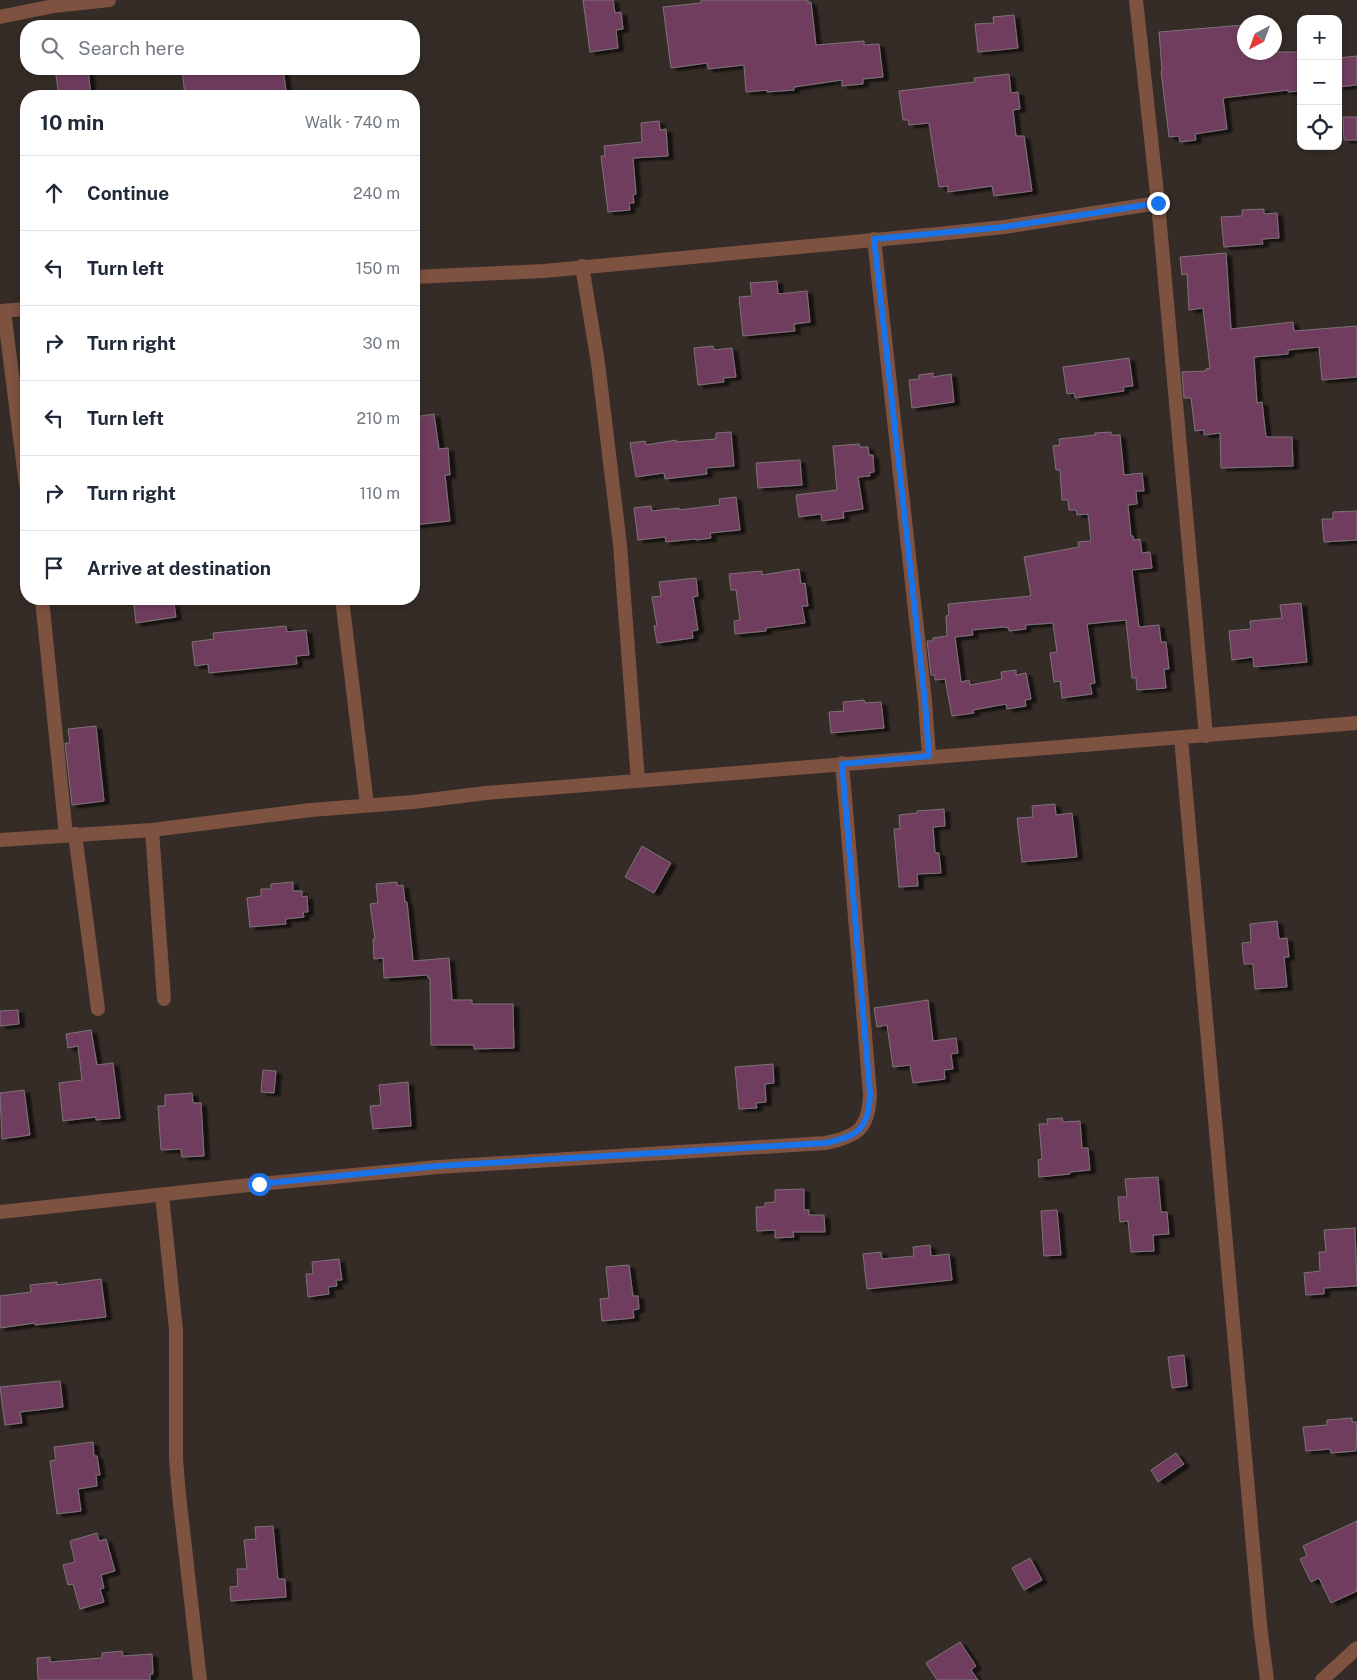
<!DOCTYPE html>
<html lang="en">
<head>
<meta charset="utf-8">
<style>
	:root { --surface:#fff; --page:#f6f6f7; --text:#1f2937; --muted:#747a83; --line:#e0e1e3 }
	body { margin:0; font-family:"Public Sans",sans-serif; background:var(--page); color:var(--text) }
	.controls { position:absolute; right:15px; top:15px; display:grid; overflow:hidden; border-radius:10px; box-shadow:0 2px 8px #0003 }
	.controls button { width:45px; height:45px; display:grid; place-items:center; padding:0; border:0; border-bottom:1px solid var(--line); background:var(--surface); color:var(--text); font:25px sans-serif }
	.compass { position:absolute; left:1237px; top:15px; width:45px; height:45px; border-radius:50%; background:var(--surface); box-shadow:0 2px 8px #0003; rotate:221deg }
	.stop { position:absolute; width:15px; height:15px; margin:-11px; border:4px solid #1a73e8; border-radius:50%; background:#fff }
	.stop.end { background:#1a73e8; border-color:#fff; box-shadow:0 1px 5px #0008 }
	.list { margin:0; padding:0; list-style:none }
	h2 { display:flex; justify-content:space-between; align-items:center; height:65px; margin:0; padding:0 20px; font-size:21px }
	h2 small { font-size:16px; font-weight:400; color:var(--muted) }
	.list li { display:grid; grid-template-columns:32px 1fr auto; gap:15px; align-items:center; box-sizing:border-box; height:75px; padding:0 20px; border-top:1px solid var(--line) }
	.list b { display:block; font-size:19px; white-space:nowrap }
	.list em { font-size:16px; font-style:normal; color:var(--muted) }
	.icon { flex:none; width:28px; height:28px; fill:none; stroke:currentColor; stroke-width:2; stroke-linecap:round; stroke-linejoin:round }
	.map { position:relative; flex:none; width:1357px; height:1680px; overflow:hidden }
	.search { position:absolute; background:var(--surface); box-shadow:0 2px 8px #0003; left:20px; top:20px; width:400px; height:55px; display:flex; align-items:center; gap:12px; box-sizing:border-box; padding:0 18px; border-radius:20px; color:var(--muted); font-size:19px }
	.panel { position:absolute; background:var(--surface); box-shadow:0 2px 8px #0003; left:20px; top:90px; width:400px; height:515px; border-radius:20px }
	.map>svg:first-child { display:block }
	.building { fill:#6f3d5e; stroke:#7e7379; filter:url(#shadow) }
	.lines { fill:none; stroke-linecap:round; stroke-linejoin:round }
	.minor { stroke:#7e5241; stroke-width:14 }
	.route { stroke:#1a73e8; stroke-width:6 }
</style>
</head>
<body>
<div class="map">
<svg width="1357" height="1680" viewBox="0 0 1357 1680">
	<defs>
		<filter id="shadow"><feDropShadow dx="5.5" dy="3" stdDeviation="1" flood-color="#0009"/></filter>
	</defs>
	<rect width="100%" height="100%" fill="#352c27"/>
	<!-- building -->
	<path class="building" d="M583,0h30l2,13 6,-1 2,17 -7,1 2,18 -28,4z
		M701,0h107v3l3,-1 5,43 48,-4v4l15,-1 4,33 -20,2v5l-21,2v-6l-48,7v3l-27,2v-2l-21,2 -2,-27 -36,4 -1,-6 -36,5 -8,-61 38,-4z
		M1014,15l4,33 -40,4 -3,-28 19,-1 -1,-6z
		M1244,25v27h57v39l-13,1v-2l-65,8 4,31 -32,5 1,6 -16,2 -1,-6 -10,1 -8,-66 1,-1 -3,-38z
		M1357,56v29l-19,2v-29z
		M55,69h33l3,27h-32z
		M182,69h101l3,21 -15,2v4h-86z
		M1009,74l2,19 7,-1 2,17 -7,1 3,26h8l8,55 -38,5 -2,-10 -44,6v-6l-9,1 -10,-64 -20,2 -1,-5h-5l-4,-29 76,-9 -1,-4z
		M1343,117h14v23h-13z
		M659,121l1,9 6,-1 2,27 -35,2 3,36 -3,1 1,8h-5l1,7 -22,2 -7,-56h4l-1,-10 38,-4 -1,-19z
		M1264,209v5l13,-1 2,25 -17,1 1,5 -39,3 -3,-30 21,-1v-6z
		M1226,253l5,76 62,-7 1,9 63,-5v51l-35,3 -3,-33 -31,3v4l-34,3 3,46 5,-1 4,35h26l1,29 -72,2 -1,-35 -16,2v-5l-9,1 -4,-33h-7l-2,-26 24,-1v-2l4,-1 -7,-60 -14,2 -2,-36 -5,1 -2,-18z
		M777,281l1,13 29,-3 3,31 -16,2 1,7 -52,5 -4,-39 13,-1 -2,-13z
		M713,346l1,4 18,-2 4,29 -13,1 1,4 -26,3 -4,-37z
		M1129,358l4,28 -10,1 1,4 -49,7 -1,-5 -7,1 -4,-27z
		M933,373v4l18,-3 3,28 -42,6 -3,-28 10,-1v-4z
		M434,414l5,35 9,-1 2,27h-5l5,46 -36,4v-108z
		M731,432l3,34 -28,2 1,6 -42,5 -1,-6 -28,4 -6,-34 15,-2 1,4 30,-5v2l40,-3v-6z
		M1111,432v3h9l4,40 18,-2 2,18h-8l1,13 -9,1 3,31h2l1,4 6,-1 2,14 8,-1 2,16 -20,2 7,57 20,-2 2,17h5l3,27h-5l2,19 -29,2 -1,-12h-4l-6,-58 -39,4 8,59 -5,1 2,10 -30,4 -2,-17 -6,1 -4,-29 7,-1 -4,-29 -28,2 1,4 -17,2v-3l-6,-1 -31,3 1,5 -18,2 6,45 8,-2 1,5 32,-6 -1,-7 15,-2v5l10,-2 5,26 -6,1 1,6 -19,3 -1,-5 -33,6 1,3 -22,3 -7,-37 -10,1v-5h-4l-4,-34h6v-3l14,-2 -1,-20 3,-1 -1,-11 83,-8 -7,-39 55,-10 -1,-5 13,-1 -3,-27 -11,1 -1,-5h-7l-1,-10h-6l-2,-30h-4l-3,-24 7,-1 -1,-6 36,-4v-2z
		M859,444l1,3h8l1,8h4l1,17 -5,1 1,3 -12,1 5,32 -20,3 1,6 -22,3 -1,-7 -22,3 -3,-22 41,-5 -4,-44z
		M800,460l2,25 -44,3 -2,-25z
		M736,497l4,33 -30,3 1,5 -15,2 -1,-1 -29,3 -1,-5 -27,3 -4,-32 17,-2 1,5 27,-3v2l41,-5 -1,-6z
		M1357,511v29l-33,2 -2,-23h11v-7z
		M799,569l2,15 4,-1 3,23h-6l3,17 -39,5v3l-31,3 -1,-13 6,-1 -4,-30h-5l-2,-16 33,-3v4z
		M696,578l2,18 -5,1 5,33 -6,1 1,7 -36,5 -3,-17h3l-5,-29 9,-1 -2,-14z
		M140,599h29l1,6 4,-1 2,13 -40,6 -2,-18 7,-1z
		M1301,603l6,59 -53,5 -1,-10 -21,3 -3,-29 22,-2 -1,-8 32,-3 -2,-13z
		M286,626l1,6 19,-2 3,25 -13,1 1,8 -88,9 -1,-9 -13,2 -3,-24 22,-3 -1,-6z
		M864,700l1,3 16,-1 3,26 -53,5 -2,-21 15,-1 -1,-9z
		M96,726l8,75 -32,4 -7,-62h5l-2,-14z
		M1055,804l1,11 16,-2 5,44 -55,5 -5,-44 16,-1 -1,-11z
		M944,809l1,17 -12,1 2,26h4l2,20 -24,1 1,12 -19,1 -5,-58h6l-1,-14 18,-2v-2z
		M642,846l29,17 -17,30 -29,-16z
		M293,882v9h9v6l5,-1 1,16h-5l1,5 -19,2 1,5 -36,3 -3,-29 14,-2v-7h10v-5z
		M397,882v4l6,-1 2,17h2l6,59 36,-3 3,42h20v4h41l1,44 -40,1v-4h-43l-1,-67h-2l-1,-3 -43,3 -1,-20 -9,1 -1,-20h2l-5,-35 8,-1 -2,-19z
		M1277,921l2,18 8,-1 2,19h-5l3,30 -32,2 -2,-25h-9l-2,-21 9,-1 -1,-18z
		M928,1000l5,41 23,-3 2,15 -7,1 2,15 -9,1 1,9 -32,4 -3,-18 -17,2 -6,-42 -10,2 -3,-19z
		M18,1010l1,14 -19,2v-15z
		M91,1030l6,35 16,-2 7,55 -24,2v-3l-33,4 -4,-38 23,-3 -4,-34 -10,2 -2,-14z
		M773,1064l1,19 -9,1 1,18 -10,1 1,5 -18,1 -4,-42z
		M263,1070l13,1 -2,22 -13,-1z
		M408,1082l3,44 -38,3 -3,-23 11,-1 -2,-20z
		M24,1090l6,45 -28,4 -2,-46z
		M192,1093l1,10h8l3,53 -22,1 -1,-8 -20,1 -3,-44h7v-11z
		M1062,1118l1,4 17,-1 2,27h6l2,22 -20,2v2l-31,3 -1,-17 4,-1 -3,-35h9l-1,-5z
		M1158,1177l3,35h6l2,22 -16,1 1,16 -23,1 -3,-31 -8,1 -2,-25h9l-2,-18z
		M804,1189v21h5v5h15l1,17h-32l1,5 -19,1v-8l-18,1 -1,-24h9v-4l10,-1v-12z
		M1057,1210l4,45 -17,1 -3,-45z
		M1355,1228l2,58 -33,2v6l-18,1 -2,-22 16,-2 -1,-19h7l-2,-22z
		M930,1245l1,11 18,-2 3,26 -85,9 -4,-35 18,-2 1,7 32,-3 -1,-9z
		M339,1259l3,21h-6l1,6 -9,1 1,7 -21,3 -2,-23h7l-1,-12z
		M629,1265l4,31h5l1,13 -6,1 1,8 -32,3 -2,-22 9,-1 -3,-31z
		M101,1279l5,38 -71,8v-2l-35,5v-32l31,-4 -1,-7 27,-3v3z
		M1184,1355l3,31 -15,2 -4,-31z
		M60,1381l3,26 -43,5 2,11 -17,2 -5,-38z
		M1352,1418v4h5l-1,29 -25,2 -1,-4 -24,2 -3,-24 24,-2v-5z
		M93,1442l1,14h3l3,19h-4l1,11 -19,3 3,22 -24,3 -7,-53 6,-1 -2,-13z
		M1176,1453l8,11 -26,18 -7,-12z
		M1357,1521v70l-26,12 -12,-25 -8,4 -11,-23 7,-3 -4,-10z
		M273,1526l5,53h7l1,18 -55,4 -1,-14 8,-1 -1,-17h10l-3,-29 12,-1 -1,-12z
		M97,1533l2,8 7,-2 9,32 -14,4 3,13 -4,1 4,13 -24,7 -7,-25 -5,1 -5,-20 12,-3 -5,-21z
		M1030,1558l12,22 -18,10 -12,-22z
		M960,1642l16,24 -5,4 7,10h-41l-11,-17z
		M122,1651l1,5 29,-2 1,20h-3v6h-112l-1,-22 13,-1v5l52,-4v-5z"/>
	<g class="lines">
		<!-- minor -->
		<path class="minor" d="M1136,0l22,203 48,533
			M0,17l54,-11 55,-6
			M874,239l51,462 4,55
			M582,266l16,97 22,182 18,236
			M414,277l130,-6 394,-37 66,-7 154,-24
			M0,311l26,-2
			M4,311l22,174
			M42,599l24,236
			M342,599l25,206
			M1181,738l79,887 7,55
			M152,830l12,169
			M75,834l23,175
			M0,840l152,-10 159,-20 102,-8 73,-9 871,-70
			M162,1195l14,135v129l3,36 21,185
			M0,1212l259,-28 179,-17 387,-24c32,-6 44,-14 45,-49l-28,-331
			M1322,1680l35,-32"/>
	</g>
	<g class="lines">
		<!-- route -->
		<path class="route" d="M259,1184l179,-18 387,-23c32,-6 44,-14 45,-49l-28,-330 87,-8 -4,-54 -51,-463 130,-12 154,-24"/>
	</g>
</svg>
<div class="controls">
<button>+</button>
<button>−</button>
<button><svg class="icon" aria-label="locate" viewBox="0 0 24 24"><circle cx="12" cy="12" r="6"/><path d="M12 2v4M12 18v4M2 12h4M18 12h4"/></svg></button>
</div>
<svg class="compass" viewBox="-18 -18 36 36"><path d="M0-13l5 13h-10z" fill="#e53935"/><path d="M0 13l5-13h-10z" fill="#747a83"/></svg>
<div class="stop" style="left:259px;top:1184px"></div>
<div class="stop end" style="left:1158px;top:203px"></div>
<div class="search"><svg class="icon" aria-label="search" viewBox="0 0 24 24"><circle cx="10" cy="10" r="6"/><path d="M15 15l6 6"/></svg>Search here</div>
<section class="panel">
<h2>10 min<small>Walk · 740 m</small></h2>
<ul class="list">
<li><svg class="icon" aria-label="ahead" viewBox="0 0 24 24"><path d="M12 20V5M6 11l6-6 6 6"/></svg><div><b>Continue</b></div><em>240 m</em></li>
<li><svg class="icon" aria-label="left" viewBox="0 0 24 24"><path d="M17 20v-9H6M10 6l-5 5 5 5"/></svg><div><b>Turn left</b></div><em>150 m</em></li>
<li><svg class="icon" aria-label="right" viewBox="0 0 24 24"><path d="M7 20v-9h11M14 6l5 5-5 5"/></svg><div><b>Turn right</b></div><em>30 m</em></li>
<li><svg class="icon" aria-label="left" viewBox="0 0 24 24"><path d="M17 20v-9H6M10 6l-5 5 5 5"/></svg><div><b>Turn left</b></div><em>210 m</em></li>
<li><svg class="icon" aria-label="right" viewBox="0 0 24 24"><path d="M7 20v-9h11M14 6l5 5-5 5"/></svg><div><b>Turn right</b></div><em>110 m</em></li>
<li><svg class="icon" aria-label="arrive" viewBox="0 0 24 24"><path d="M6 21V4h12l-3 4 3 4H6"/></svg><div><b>Arrive at destination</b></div></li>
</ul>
</section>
</div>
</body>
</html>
